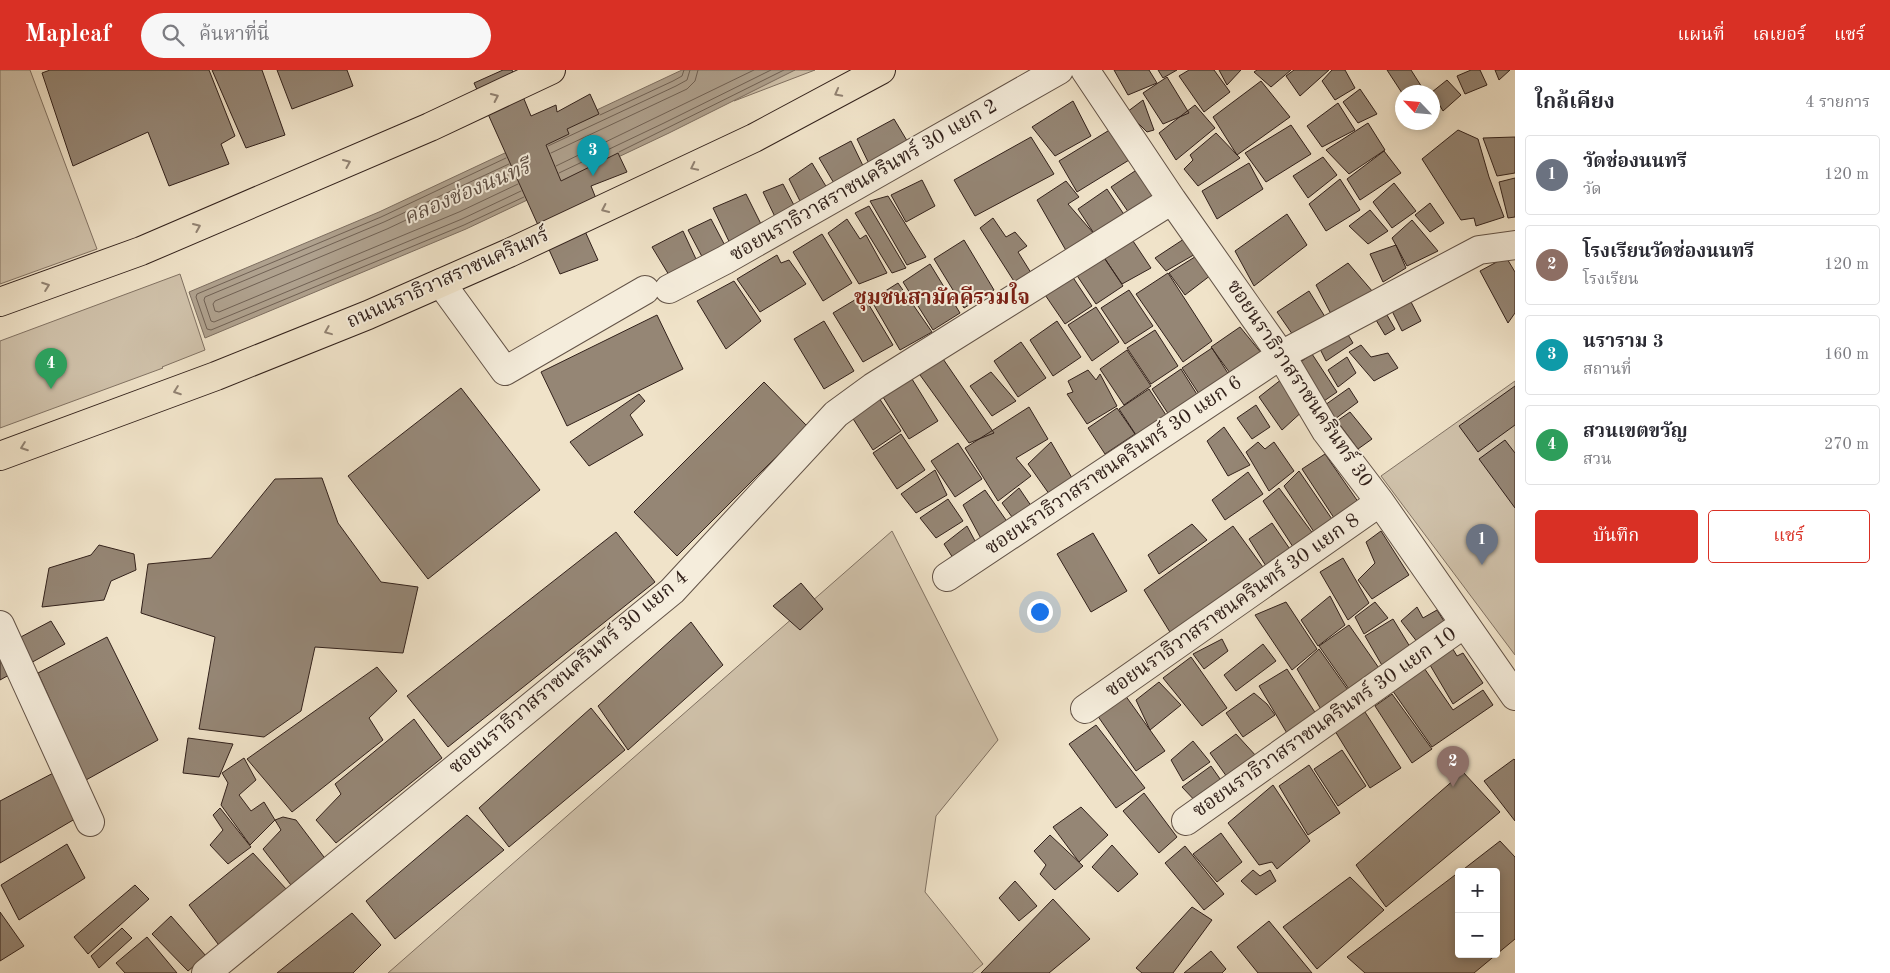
<!DOCTYPE html>
<html lang="th">
<head>
<meta charset="utf-8">
<style>
	:root { --surface:#fff; --page:#f7f7f7; --text:#2b2b33; --muted:#7c7c81; --line:#e1e1e2; --accent:#d93025 }
	body { margin:0; font-family:"Old Standard TT","Noto Serif Thai",serif; background:var(--page); color:var(--text) }
	.controls { position:absolute; right:15px; bottom:15px; display:grid; overflow:hidden; border-radius:5px; box-shadow:0 2px 8px #0003 }
	.controls button { width:45px; height:45px; display:grid; place-items:center; padding:0; border:0; border-bottom:1px solid var(--line); background:var(--surface); color:var(--text); font:25px sans-serif }
	.compass { position:absolute; left:1395px; top:15px; width:45px; height:45px; border-radius:50%; background:var(--surface); box-shadow:0 2px 8px #0003; rotate:296deg }
	.you { position:absolute; left:1039px; top:541px; width:18px; height:18px; margin:-12px; border:4px solid #fff; border-radius:50%; background:#1a73e8; box-shadow:0 0 0 8px #1a73e833 }
	.badge { display:grid; place-items:center; width:32px; height:32px; border-radius:50%; background:var(--accent); color:#fff; font-size:16px; font-weight:700 }
	.pin { position:absolute; translate:-50% -41px; filter:drop-shadow(0 1px 2px #0008) }
	.pin::after { content:''; position:absolute; top:26px; width:18px; height:15px; background:inherit; clip-path:polygon(0 0,100% 0,50% 100%) }
	.list { margin:0; padding:0; list-style:none }
	h2 { display:flex; justify-content:space-between; align-items:center; height:65px; margin:0; padding:0 20px; font-size:21px }
	h2 small { font-size:16px; font-weight:400; color:var(--muted) }
	.list li { display:grid; grid-template-columns:32px 1fr auto; gap:15px; align-items:center; box-sizing:border-box; height:80px; margin:0 10px 10px; padding:0 10px; border:1px solid var(--line); border-radius:5px }
	.list b { display:block; font-size:19px; white-space:nowrap }
	.list p { margin:0; font-size:16px; white-space:nowrap; color:var(--muted) }
	.list em { font-size:16px; font-style:normal; color:var(--muted) }
	.actions { display:flex; gap:10px; padding:15px 20px }
	.actions a { flex:1; padding:11px 0; border:1px solid var(--accent); border-radius:5px; text-align:center; font-size:18px; color:var(--accent) }
	.actions .main { background:var(--accent); color:#fff }
	.icon { flex:none; width:28px; height:28px; fill:none; stroke:currentColor; stroke-width:2; stroke-linecap:round; stroke-linejoin:round }
	.map { position:relative; flex:none; width:1515px; height:903px; overflow:hidden }
	header { display:flex; align-items:center; gap:30px; box-sizing:border-box; height:70px; padding:0 25px; background:var(--accent); color:#fff }
	header strong { font-size:24px }
	nav { display:flex; gap:28px; margin-inline-start:auto; font-size:18px }
	.search { width:350px; height:45px; background:var(--page); display:flex; align-items:center; gap:12px; box-sizing:border-box; padding:0 18px; border-radius:28px; color:var(--muted); font-size:19px }
	main { display:flex }
	aside { flex:1; background:var(--surface) }
	.map>svg:first-child { display:block }
	.green { fill:#d0c2ab; stroke:#817263 }
	.water { fill:#afa18e; stroke:#7d6e60 }
	.lines { fill:none; stroke-linecap:round; stroke-linejoin:round }
	.shore { stroke:#706154; stroke-width:1 }
	.building { fill:#958675; stroke:#32211b }
	.street-casing { stroke:#625246; stroke-width:30 }
	.primary-casing { stroke:#32211b; stroke-width:30 }
	.street { stroke:#f5eddc; stroke-width:28 }
	.primary { stroke:#f0e3c9; stroke-width:28 }
	.oneway { stroke:#918272 }
	.labels { text-anchor:middle; dominant-baseline:central; stroke-width:4; stroke-linejoin:round; paint-order:stroke }
	.street-label { font-size:20px; fill:#32211b; stroke:#f5eddc }
	.water-label { font-size:21px; font-style:italic; fill:#5e4e43; stroke:#f5eddc }
	.neighbourhood-label { font-size:21px; font-weight:bold; fill:#7a1f14; stroke:#f5eddc }
</style>
</head>
<body>
<header>
<strong>Mapleaf</strong>
<div class="search"><svg class="icon" aria-label="search" viewBox="0 0 24 24"><circle cx="10" cy="10" r="6"/><path d="M15 15l6 6"/></svg>ค้นหาที่นี่</div>
<nav><a>แผนที่</a><a>เลเยอร์</a><a>แชร์</a></nav>
</header>
<main>
<div class="map">
<svg width="1515" height="903" viewBox="0 0 1515 903">
	<rect width="100%" height="100%" fill="#f0e3c9"/>
	<filter id="stains"><feTurbulence type="fractalNoise" baseFrequency=".004" numOctaves="4"/><feColorMatrix values="0 0 0 0 .2 0 0 0 0 .09 0 0 0 0 .02 0 0 0 .5 -.17"/></filter>
	<radialGradient id="worn" r=".72"><stop offset=".6" stop-color="#630" stop-opacity="0"/><stop offset="1" stop-color="#630" stop-opacity=".3"/></radialGradient>
	<!-- green -->
	<path class="green" d="M0,0h30l67,179 -97,35z
		M734,0h81l-81,31z
		M180,204l25,76 -43,17 1,1 -163,60v-87z
		M1515,311v274l-134,-179z
		M892,461l106,209 -62,76 -11,76 58,72 -11,9h-584z"/>
	<!-- water -->
	<path class="water" d="M682,0h113l-126,63 -203,96 -261,109 -16,-46 190,-80z"/>
	<g class="lines">
		<!-- shore -->
		<path class="shore" d="M600,45l73,-34 9,-5 2,-6
			M548,76l128,-60 11,-6 3,-10
			M619,82l165,-82
			M551,83l136,-64 8,-8 3,-11
			M506,88l-125,59 -184,77 -1,3 11,32 4,1 253,-105 60,-28
			M509,94l-125,58 -179,75 -1,3 7,21 3,1 248,-103 59,-28
			M556,96l198,-96
			M512,100l-125,59 -172,72 -2,3 2,7 4,1 240,-100 59,-28
			M559,103l105,-50 107,-53"/>
	</g>
	<!-- building -->
	<path class="building" d="M50,0h159l26,66 -14,8 8,20 -60,22 -21,-54 -75,34 -31,-93z
		M212,0h50l23,65 -39,13z
		M277,0h70l6,16 -61,23z
		M503,0h9l19,46 25,-11 1,7 33,-18 9,20 -32,15 2,5 -23,11 15,36 57,-28 9,19 -36,14 6,15 -22,8 23,51 -38,14 -86,-191z
		M1114,0h35l8,13 -29,12z
		M1158,0h19l-14,8z
		M1189,0h25l16,22 -26,20 -25,-36z
		M1219,0h22l-14,15z
		M1257,0h34l-20,17 -17,-15z
		M1294,0h35l-29,26 -14,-20z
		M1332,0h13l10,18 -20,12 -13,-19z
		M1387,0h24l14,22 -23,1z
		M1471,0h9l7,15 -22,9 -8,-18z
		M1495,0h15l-11,10z
		M1167,7l22,36 -26,11 -20,-31z
		M1447,10l14,15 -18,16 -11,-19z
		M1261,11l29,36 -53,38 -24,-38z
		M1360,19l17,25 -19,9 -15,-21z
		M1143,30l11,30 -7,2 -20,-20z
		M1073,31l18,35 -36,20 -23,-29z
		M1338,33l17,27 -33,17 -15,-21z
		M1195,35l20,23 -39,32 -17,-27z
		M894,49l18,30 -39,23 -16,-33z
		M1368,53l17,27 -36,24 -23,-24z
		M1291,55l20,29 -45,28 -21,-29z
		M1116,56l18,31 -57,35 -18,-31z
		M1458,60l20,9 11,38 15,40 -28,9 -2,-8 -13,2 -39,-61z
		M1216,63l24,25 -42,28 -14,-17 9,-9 -3,-5z
		M1031,67l23,37 -79,42 -21,-36z
		M1515,67v36l-18,3 -14,-38z
		M851,71l16,33 -29,16 -19,-32z
		M1384,81l17,22 -41,27 -13,-21z
		M1323,87l14,18 -29,23 -15,-22z
		M812,93l21,35 -28,13 -16,-32z
		M1249,93l14,26 -46,30 -15,-28z
		M1141,97l17,26 -29,20 -18,-26z
		M1515,108v39l-7,1 -9,-36z
		M1340,109l20,31 -34,21 -17,-27z
		M922,110l13,26 -29,16 -15,-27z
		M1066,111l13,16 -11,7 27,31 -27,19 -31,-54z
		M1394,113l22,28 -24,17 -19,-26z
		M783,114l14,27 -19,12 -15,-31z
		M1107,119l18,27 -30,19 -17,-26z
		M746,124l21,42 -32,18 -22,-46z
		M888,126l38,61 -19,8 -37,-64z
		M1430,133l14,20 -14,9 -15,-17z
		M869,136l37,62 -14,5 -37,-60z
		M1370,140l18,21 -20,13 -19,-18z
		M1287,144l20,31 -53,41 -19,-35z
		M993,148l13,19 9,-5 12,14 -9,6 15,24 -16,10 -37,-58z
		M711,149l20,38 -23,11 -20,-38z
		M847,149l13,20 6,-4 21,38 -28,11 -31,-51z
		M1412,150l26,31 -31,15 -15,-28z
		M683,161l19,41 -27,13 -23,-38z
		M1127,162l24,36 -29,16 -23,-34z
		M822,164l30,49 -29,18 -30,-49z
		M1187,167l10,16 -31,18 -11,-13z
		M964,170l30,50 -30,18 -30,-49z
		M1396,175l10,23 -23,14 -13,-28z
		M1099,180l24,36 -27,18 -24,-36z
		M777,185l4,8 8,-3 17,24 -46,28 -23,-33z
		M1198,185l13,20 -26,20 -16,-22z
		M1506,187l9,15v41l-7,10 -28,-52z
		M1348,193l25,29 -42,22 -15,-29z
		M930,194l30,49 -27,17 -30,-48z
		M1068,200l24,36 -27,18 -24,-35z
		M1168,203l44,68 -29,21 -47,-68z
		M734,211l27,40 -35,28 -29,-48z
		M898,213l34,49 -32,18 -29,-50z
		M1129,220l24,36 -28,18 -24,-36z
		M1309,221l18,29 -32,18 -18,-26z
		M863,225l30,50 -30,17 -30,-49z
		M1411,232l10,19 -19,10 -10,-20z
		M1096,237l23,35 -27,19 -24,-36z
		M657,245l26,54 -116,57 -26,-54z
		M1387,245l8,14 -10,6 -9,-15z
		M824,251l30,50 -30,18 -30,-50z
		M1057,251l24,36 -28,19 -23,-36z
		M1240,257l27,33 -32,20 -24,-33z
		M1155,260l23,36 -27,18 -24,-36z
		M1347,263l6,10 -27,18 -6,-12z
		M1021,272l25,36 -28,19 -24,-36z
		M1361,275l10,12 17,-4 10,15 -24,13 -25,-29z
		M1212,278l17,27 -30,19 -17,-26z
		M1127,280l24,36 -27,19 -24,-36z
		M1312,284l25,38 -13,9 -25,-38z
		M941,286l53,77 -25,10 -49,-68z
		M1347,287l9,16 -18,14 -10,-17z
		M1181,299l17,27 -29,19 -17,-26z
		M1088,300l8,10 4,-6 17,32 -30,18 -20,-30 6,-2 -5,-11z
		M907,301l31,50 -29,18 -31,-50z
		M991,302l25,29 -24,15 -22,-30z
		M1282,309l23,30 -23,21 -23,-33z
		M764,312l43,44 -130,130 -43,-44z
		M1515,316v39l-37,27 -19,-26z
		M461,318l79,102 -112,89 -80,-103z
		M1349,318l9,14 -23,17 -10,-14z
		M1149,319l17,26 -30,20 -17,-26z
		M639,324l6,7 -15,14 13,20 -54,31 -19,-24z
		M877,325l24,36 -28,19 -23,-36z
		M1256,335l14,22 -18,12 -15,-21z
		M1029,337l19,32 -32,19 15,18 -33,25 -33,-53z
		M1117,338l18,26 -30,20 -17,-26z
		M1350,342l22,27 -14,10 -21,-28z
		M1224,357l26,38 -22,11 -21,-35z
		M901,364l24,36 -28,19 -24,-36z
		M1505,370l10,13v55l-36,-49z
		M1051,372l24,41 -23,15 -24,-34z
		M1258,372l7,7 9,-7 20,29 -25,20 -23,-39z
		M958,373l24,36 -27,18 -24,-36z
		M1325,384l36,52 -23,18 -36,-55z
		M935,400l12,25 -31,18 -15,-19z
		M1299,401l35,51 -18,13 -32,-49z
		M1248,402l15,22 -38,26 -13,-20z
		M322,408l16,45 43,59 37,5 -15,66 -88,-6 -14,64 -37,26 -65,-8 16,-92 -74,-24 7,-49 63,-6 64,-79z
		M1019,418l17,25 -19,11 -15,-21z
		M1279,418l38,51 -20,14 -34,-52z
		M985,420l28,40 -28,16 -22,-41z
		M948,429l15,22 -27,17 -16,-20z
		M1272,453l24,35 -25,16 -22,-35z
		M1192,454l15,16 -48,34 -11,-19z
		M967,456l15,28 -20,18 -18,-28z
		M1233,456l35,48 -95,63 -29,-47z
		M1381,461l28,44 -37,24 -14,-19 17,-17 -9,-21z
		M616,462l39,50 -207,165 -41,-51z
		M1093,463l34,58 -36,21 -34,-58z
		M99,475l35,9 2,16 -25,11 -7,19 -62,7 7,-39 42,-13z
		M1343,488l26,45 -21,17 -28,-48z
		M801,513l22,26 -23,21 -27,-24z
		M1330,526l15,29 -27,21 -17,-26z
		M1286,532l31,47 -25,21 -37,-55z
		M1375,532l13,16 -24,16 -9,-17z
		M1417,537l6,11 14,-8 10,16 -29,17 -17,-22z
		M1393,549l22,36 -28,19 -22,-38z
		M51,551l14,23 -65,36v-32z
		M691,552l32,43 -95,85 -30,-44z
		M1349,555l32,46 -30,21 -32,-46z
		M107,567l51,103 -72,40 -48,-107z
		M1222,569l6,12 -24,18 -11,-15z
		M1263,574l13,17 -40,30 -12,-16z
		M1451,576l6,10 6,-3 20,30 -30,21 -23,-39z
		M1319,579l29,41 -26,21 -25,-42z
		M1191,587l36,51 -25,18 -39,-48z
		M1422,595l31,45 30,-20 10,15 -61,42 -42,-60z
		M377,597l20,24 -28,27 14,22 -91,72 -45,-53z
		M1287,599l33,51 -29,20 -32,-54z
		M1159,612l22,23 -31,25 -14,-30z
		M1254,623l13,11 8,11 -32,22 -17,-24z
		M1392,624l40,55 -20,14 -37,-57z
		M1125,625l40,56 -29,20 -39,-56z
		M591,638l34,42 -116,97 -30,-39z
		M1365,642l36,56 -31,20 -35,-57z
		M414,649l28,39 -106,85 -20,-23 25,-26 -6,-10z
		M1096,655l49,63 -29,20 -47,-64z
		M1236,664l21,23 -30,20 -17,-24z
		M188,668l45,6 -14,33 -36,-4z
		M1193,671l17,21 -27,19 -12,-21z
		M1342,680l24,36 -28,20 -24,-37z
		M244,688l12,22 -17,15 12,16 13,-9 11,18 -25,25 -29,-40 7,-22 -6,-10z
		M1514,689l1,1v61l-31,-40z
		M1309,695l31,48 -32,22 -29,-49z
		M1211,696l14,20 -26,19 -17,-18z
		M59,700l21,46 -80,47v-62z
		M1463,702l37,40 -114,95 -30,-42z
		M1273,715l37,56 -33,28 -5,-7 -13,3 -31,-42z
		M1144,723l33,44 -18,16 -36,-42z
		M1081,737l27,28 -29,27 -26,-35z
		M220,738l31,39 -23,17 -18,-19 13,-15 -10,-15z
		M467,745l37,35 -109,89 -29,-38z
		M283,747l13,3 31,41 -33,28 -31,-40 18,-19 -6,-10z
		M1221,763l21,29 -25,20 -24,-28z
		M1050,765l33,31 -28,24 -15,-16 6,-9 -12,-14z
		M1500,771l15,16v82l-41,34h-109l-18,-16 112,-85v82h37v-82h-36z
		M67,774l18,34 -66,42 -18,-35z
		M1112,775l26,29 -20,18 -26,-25z
		M1185,776l39,48 -20,16 -39,-47z
		M253,783l34,37 -66,58 -32,-43z
		M1253,800l7,6 10,-6 6,11 -20,14 -15,-14z
		M1350,807l34,33 -67,59 -34,-42z
		M1015,811l22,25 -18,15 -20,-23z
		M135,815l14,14 -61,55 -14,-17z
		M1053,829l37,40 -41,34h-68z
		M1192,837l20,13 -39,53h-31l-6,-5z
		M0,842l24,34 -24,15z
		M352,843l29,32 -28,28h-76z
		M171,846l35,40 -18,15 -36,-37z
		M1269,851l43,52h-54l-21,-26z
		M122,858l10,10 -33,30 -8,-12z
		M147,867l30,36h-52l-9,-10z
		M1211,881l15,18 -4,4h-38z"/>
	<g class="lines">
		<!-- street casing -->
		<g class="street-casing">
			<path id="street" d="M1085,0l87,130 109,155 45,76 54,71 135,194
				M441,213l64,88 140,-81
				M669,219l56,-29 334,-190
				M947,507l334,-222 198,-105 36,-5
				M0,555l90,197
				M1085,639l295,-207
				M1186,751l278,-197
				M206,903l466,-382 164,-177 37,-27 299,-187"/>
		</g>
		<!-- primary casing -->
		<g class="primary-casing">
			<path id="primary" d="M0,232l141,-51 289,-124 121,-57
				M0,386l216,-80 152,-61 141,-62 245,-115 127,-68"/>
		</g>
		<!-- street -->
		<use href="#street" class="street"/>
		<!-- primary -->
		<use href="#primary" class="primary"/>
	</g>
	<!-- one-way arrows -->
	<defs><path id="oneway-chevron" d="M-2-3.5L2.5 0L-2 3.5" fill="none" stroke-width="1.6" stroke-linecap="round" stroke-linejoin="round" transform="scale(1.25)"/></defs>
	<g class="oneway">
		<use href="#oneway-chevron" transform="translate(838 23) rotate(152)"/>
		<use href="#oneway-chevron" transform="translate(495 27) rotate(-25)"/>
		<use href="#oneway-chevron" transform="translate(347 93) rotate(-23)"/>
		<use href="#oneway-chevron" transform="translate(694 97) rotate(154)"/>
		<use href="#oneway-chevron" transform="translate(605 139) rotate(155)"/>
		<use href="#oneway-chevron" transform="translate(197 157) rotate(-23)"/>
		<use href="#oneway-chevron" transform="translate(46 216) rotate(-20)"/>
		<use href="#oneway-chevron" transform="translate(328 261) rotate(158)"/>
		<use href="#oneway-chevron" transform="translate(177 321) rotate(160)"/>
		<use href="#oneway-chevron" transform="translate(24 377) rotate(160)"/>
	</g>
	<g class="labels">
		<!-- street labels -->
		<g class="street-label">
			<text transform="translate(864 111) rotate(-30)">ซอยนราธิวาสราชนครินทร์ 30 แยก 2</text>
			<text transform="translate(448 209) rotate(-24)">ถนนนราธิวาสราชนครินทร์</text>
			<text transform="translate(1299 314) rotate(56)">ซอยนราธิวาสราชนครินทร์ 30</text>
			<text transform="translate(1114 396) rotate(-34)">ซอยนราธิวาสราชนครินทร์ 30 แยก 6</text>
			<text transform="translate(1233 536) rotate(-35)">ซอยนราธิวาสราชนครินทร์ 30 แยก 8</text>
			<text transform="translate(569 603) rotate(-40)">ซอยนราธิวาสราชนครินทร์ 30 แยก 4</text>
			<text transform="translate(1325 653) rotate(-35)">ซอยนราธิวาสราชนครินทร์ 30 แยก 10</text>
		</g>
		<!-- water labels -->
		<g class="water-label">
			<text transform="translate(467 123) rotate(-23)">คลองช่องนนทรี</text>
		</g>
		<!-- neighbourhood labels -->
		<g class="neighbourhood-label">
			<text x="942" y="228">ชุมชนสามัคคีรวมใจ</text>
		</g>
	</g>
	<rect width="100%" height="100%" filter="url(#stains)"/>
	<rect width="100%" height="100%" fill="url(#worn)"/>
</svg>
<div class="controls">
<button>+</button>
<button>−</button>
</div>
<svg class="compass" viewBox="-18 -18 36 36"><path d="M0-13l5 13h-10z" fill="#e53935"/><path d="M0 13l5-13h-10z" fill="#7c7c81"/></svg>
<div class="you"></div>
<div class="pin badge" style="left:1482px;top:495px;background:#6b7280">1</div>
<div class="pin badge" style="left:1453px;top:717px;background:#8d6e63">2</div>
<div class="pin badge" style="left:593px;top:106px;background:#0f9aa8">3</div>
<div class="pin badge" style="left:51px;top:319px;background:#2e9e5b">4</div>
</div>
<aside>
<h2>ใกล้เคียง<small>4 รายการ</small></h2>
<ul class="list">
<li><span class="badge" style="background:#6b7280">1</span><div><b>วัดช่องนนทรี</b><p>วัด</p></div><em>120 m</em></li>
<li><span class="badge" style="background:#8d6e63">2</span><div><b>โรงเรียนวัดช่องนนทรี</b><p>โรงเรียน</p></div><em>120 m</em></li>
<li><span class="badge" style="background:#0f9aa8">3</span><div><b>นราราม 3</b><p>สถานที่</p></div><em>160 m</em></li>
<li><span class="badge" style="background:#2e9e5b">4</span><div><b>สวนเขตขวัญ</b><p>สวน</p></div><em>270 m</em></li>
</ul>
<div class="actions"><a class="main">บันทึก</a><a>แชร์</a></div>
</aside>
</main>
</body>
</html>
